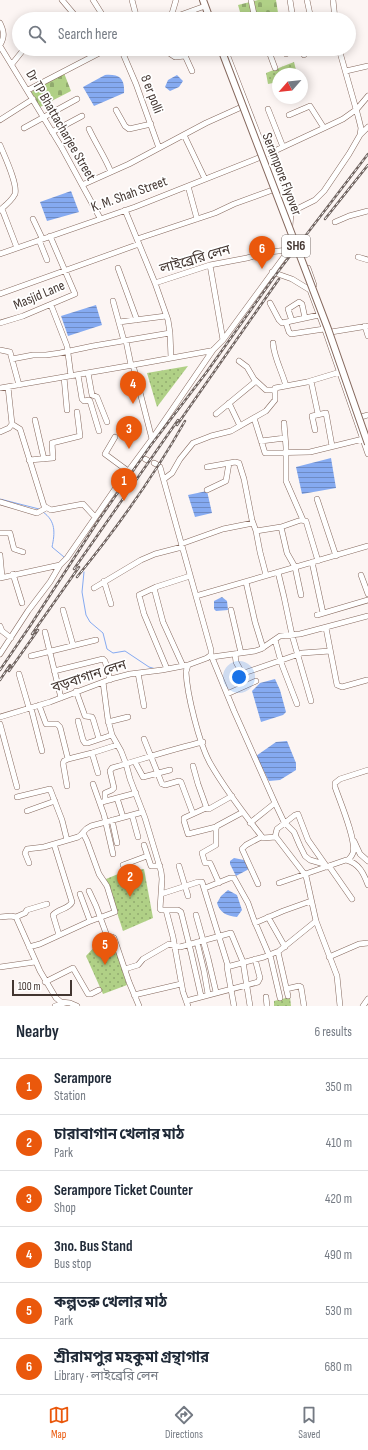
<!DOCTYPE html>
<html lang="en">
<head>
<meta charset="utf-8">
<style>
	:root { --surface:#fff; --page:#f2f2f3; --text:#1f2937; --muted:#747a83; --line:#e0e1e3; --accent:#ea580c }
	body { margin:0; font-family:"Sofia Sans Condensed","Noto Sans Bengali",sans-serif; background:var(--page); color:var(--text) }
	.compass { position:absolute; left:272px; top:68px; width:36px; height:36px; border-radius:50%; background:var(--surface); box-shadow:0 2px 10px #0003; rotate:242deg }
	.scale { position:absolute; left:12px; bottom:10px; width:60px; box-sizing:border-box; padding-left:4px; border:2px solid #433631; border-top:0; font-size:11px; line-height:14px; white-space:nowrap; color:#433631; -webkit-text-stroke:3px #fff; paint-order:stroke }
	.you { position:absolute; left:239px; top:677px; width:14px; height:14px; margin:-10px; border:3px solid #fff; border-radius:50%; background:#1a73e8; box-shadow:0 0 0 6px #1a73e833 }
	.badge { display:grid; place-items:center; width:26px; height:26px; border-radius:50%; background:var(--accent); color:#fff; font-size:13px; font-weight:700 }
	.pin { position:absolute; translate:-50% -33px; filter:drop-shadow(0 1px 2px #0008) }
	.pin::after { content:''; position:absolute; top:21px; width:14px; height:12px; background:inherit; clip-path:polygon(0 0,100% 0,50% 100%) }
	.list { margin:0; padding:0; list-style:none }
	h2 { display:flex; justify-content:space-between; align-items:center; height:52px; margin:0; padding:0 16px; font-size:17px }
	h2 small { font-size:13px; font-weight:400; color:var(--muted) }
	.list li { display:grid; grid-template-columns:26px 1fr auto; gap:12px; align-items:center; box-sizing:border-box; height:56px; padding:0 16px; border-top:1px solid var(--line) }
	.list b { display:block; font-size:15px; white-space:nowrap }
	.list p { margin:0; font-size:13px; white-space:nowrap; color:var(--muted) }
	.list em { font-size:13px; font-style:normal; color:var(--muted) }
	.icon { flex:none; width:22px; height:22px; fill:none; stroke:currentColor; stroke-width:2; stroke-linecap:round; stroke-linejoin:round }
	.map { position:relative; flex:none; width:368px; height:1006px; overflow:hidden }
	.search { position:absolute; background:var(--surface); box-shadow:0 2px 10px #0003; left:12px; right:12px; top:12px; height:44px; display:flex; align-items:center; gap:10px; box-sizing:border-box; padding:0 14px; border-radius:22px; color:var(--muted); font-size:15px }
	.sheet { height:388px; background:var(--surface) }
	nav { display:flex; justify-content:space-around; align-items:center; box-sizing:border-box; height:56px; border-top:1px solid var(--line); background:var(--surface); font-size:11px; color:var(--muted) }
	nav a { display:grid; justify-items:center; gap:2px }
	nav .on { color:var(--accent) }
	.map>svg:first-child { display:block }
	.cemetery { fill:url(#cemetery-stones) }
	.park { fill:url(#park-dots) }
	.water { fill:url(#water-rules) }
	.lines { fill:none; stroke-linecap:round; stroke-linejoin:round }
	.stream { stroke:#85aaf1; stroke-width:1 }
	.minor-casing { stroke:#85685d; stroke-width:6 }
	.major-casing { stroke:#85685d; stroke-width:8 }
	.minor { stroke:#fff; stroke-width:5 }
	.major { stroke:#fff; stroke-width:6 }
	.rail-casing { stroke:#706460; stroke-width:2.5 }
	.rail { stroke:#fff; stroke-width:1; stroke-dasharray:3; stroke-linecap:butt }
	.major-bridge-casing { stroke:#85685d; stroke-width:8; stroke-linecap:butt }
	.major-bridge { stroke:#fff; stroke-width:6 }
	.labels { text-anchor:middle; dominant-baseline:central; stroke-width:3.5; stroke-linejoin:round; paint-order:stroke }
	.shield { fill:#fff; stroke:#7b726f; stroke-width:1 }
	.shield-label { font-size:13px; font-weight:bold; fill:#433631 }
	.street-label { font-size:14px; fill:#433631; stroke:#fff }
</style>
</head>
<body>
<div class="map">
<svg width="368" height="1006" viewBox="0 0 368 1006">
	<defs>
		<pattern id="cemetery-stones" width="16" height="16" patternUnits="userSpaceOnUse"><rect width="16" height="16" fill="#b0d086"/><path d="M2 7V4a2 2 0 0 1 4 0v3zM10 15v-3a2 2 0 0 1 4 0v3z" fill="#91aa6e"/></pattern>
		<pattern id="park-dots" width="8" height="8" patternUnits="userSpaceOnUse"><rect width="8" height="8" fill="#b0d086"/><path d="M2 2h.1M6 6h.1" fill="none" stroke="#91aa6e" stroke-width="1.8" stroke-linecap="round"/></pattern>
		<pattern id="water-rules" width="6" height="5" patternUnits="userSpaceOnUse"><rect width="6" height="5" fill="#85aaf1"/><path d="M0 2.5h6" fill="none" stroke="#6e8bc4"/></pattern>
	</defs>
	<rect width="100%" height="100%" fill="#fcf5f3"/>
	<!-- cemetery -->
	<path class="cemetery" d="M258,0h18l3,19h-37l-4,-14z
		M64,73l7,18 -31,16 -9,-15z"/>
	<!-- park -->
	<path class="park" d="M294,62l3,12h-19v8l-10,2 -2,-11z
		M188,366l-31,41 -10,-34z
		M144,869l9,49 -30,13 -17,-52 17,-7z
		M112,938l15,47 -24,9 -17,-38 11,-12z
		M290,997l1,9h-17v-5z"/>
	<!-- water -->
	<path class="water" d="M105,75c14,-1 20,3 19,18l-30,13 -11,-19z
		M177,75l6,6 -4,6 -9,4 -5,-4 3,-7z
		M71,191l8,21 -32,9 -7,-19z
		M96,305l6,20 -34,11 -7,-20z
		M331,458l5,30 -34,6 -6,-27z
		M207,491l5,22 -17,4 -7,-22z
		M222,597l5,4 1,9 -12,1 -2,-2v-8z
		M275,679l5,11 6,22 -3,3 -22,7 -9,-31 8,-8z
		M287,741l9,22v7l-16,10 -11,1 -13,-25 20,-14z
		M234,858l10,2 5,9 -13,7 -6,-12v-3z
		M228,890l9,5 5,15 -5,7c-10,-1 -17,-4 -20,-14l4,-7z"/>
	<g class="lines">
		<!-- stream -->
		<path class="stream" d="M0,499l39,10
			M43,512c13,9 12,21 9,35l12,10
			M84,572l-2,20 4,23 4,7 13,11 4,16 6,4 12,-2 24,16 7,2"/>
		<!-- minor casing -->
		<g class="minor-casing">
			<path id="minor" d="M62,0l16,19
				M93,0l12,19
				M132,0l5,19
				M251,0l4,19
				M290,0l3,19
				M307,0l4,19
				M333,0l2,19
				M171,17l5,-17
				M172,18l33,-12
				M156,19l14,-2 2,2
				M0,23c4,8 5,14 0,22
				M0,46l62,102 38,70
				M121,49l15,35 23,64
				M163,49l12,8 10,-1
				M182,49l10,22
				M225,49l41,106 24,58
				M268,49l7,19
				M285,49l1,5
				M302,49l2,6
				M12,64l12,-15
				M346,71l22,-5
				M28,90l79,-41
				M268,109l15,38
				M116,110l9,16 4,3 22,-5
				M289,115l21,-9 14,22
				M0,120l33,-21
				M24,128l53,-29
				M89,129c7,15 16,28 22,43
				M52,132l30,-16
				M184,135l21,44
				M360,135l8,-8
				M0,145c4,10 18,39 15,49 -3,6 -10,12 -15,16
				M82,185l47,-21 77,-41 40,-18
				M188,186l9,33
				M2,209l15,39
				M125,210l30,73 13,37 2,13 1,25
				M33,219l9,19
				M335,222l14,-6 19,-5
				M290,226l1,-14 24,-12 9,-9 25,-37 11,-19 1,-7 -3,-12 -19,-67
				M137,239l78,-26 19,-9 44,-16
				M39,240l8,20
				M0,254l135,-47 131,-52 58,-27 19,-9 14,-10 11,-13
				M358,257l10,3
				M210,265l13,75
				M118,268l19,52
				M308,268l6,17
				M272,272l20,7 18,11 16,43 42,121
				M155,283l55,-18 37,-7 21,-6 21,-2
				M0,294l139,-50
				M113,301l11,40
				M270,303l9,17 3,3 37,-8
				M51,305l16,41 4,30
				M292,321l-4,-12 11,-7 3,2 3,14
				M119,322l47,-6
				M0,323l23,-7 52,-22 -25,-58
				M286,323l3,9 2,2 33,-5
				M365,326l3,10
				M331,332l37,-6
				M126,341l5,24
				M273,343c1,15 9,28 13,43
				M0,350l10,2 9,33
				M12,359l21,-4h13l14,-2 33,-7 77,-13
				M239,361l8,6 7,12 12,11h9
				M133,365l77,-14 3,-1 10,-10 66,-90 2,-7v-9
				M88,373l4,22 5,2 10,25
				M78,375l4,24 2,2 5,-1 1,1 9,30
				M64,377l3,33
				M311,381l7,33
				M0,388l133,-23 19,74 -37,50 -48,69 -7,7 -60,13
				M229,403l11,23
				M216,414l40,-33
				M361,417l7,-2
				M254,418l11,35 45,-1 53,-13
				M35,420l9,39
				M284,423l2,24v34l17,39
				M12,424l8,5 24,77 7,4 32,-6 12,13
				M315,430l-3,-14 14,-3 6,33
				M0,432l9,-4 3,-4 -4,-37
				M115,437l-10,17 23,17
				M152,439l61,-89
				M261,441l24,-3
				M145,459l2,1
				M29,460l24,-2 -1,-15 28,-7 -3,-24
				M154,463l2,1
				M160,467l51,183v5l-4,3 -19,7 -2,7c1,22 13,71 24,91 15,26 34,51 53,75l13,-1 30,39 10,45 21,55 3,30
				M207,467l28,-5 4,1 5,16 8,41 4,11 25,-4 6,26 8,14 6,28
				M164,479l8,-6 8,-14 13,-16 18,-7 20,-5 35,-20 9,-11v-12l32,-6 33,-10
				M207,490l19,-9 3,-18
				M317,499l19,57
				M0,502l37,11 9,-5
				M281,527l20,-7 5,1 12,40
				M256,531l4,21 6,23
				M0,533h10l4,16 9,3
				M181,544l42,-15 30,-6
				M0,555l2,22
				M312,562l11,51
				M278,572l6,25 8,38 19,66
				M13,574l9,29
				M361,575l7,19
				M104,581l7,23
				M246,582l9,40 8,26
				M94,588l47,-28 14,-6 27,-7
				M154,588l9,34 20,44
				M196,596l172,-50
				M63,610l10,35
				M231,610l10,43
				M317,615l51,-15
				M0,626l2,5 9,7
				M326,628l11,57 5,2 25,-7
				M45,632l16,66
				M275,640l7,25 15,39
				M0,654l28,-43 22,-29 10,-17
				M235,654l1,8 6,11h2l58,-20 28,-2
				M211,655l23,56 41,92 -25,20
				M31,656l65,-16
				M212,657l43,-6 6,-2 19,-13 20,-2 68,-18
				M167,669l-23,-55 -5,-19 17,-8 34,-11
				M54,671l49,-12 2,2 5,19
				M138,673l6,33
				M19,674l10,34
				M103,682l5,38 4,15 9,16 5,13 4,15 15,39 16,53 1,8 -2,30 1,1h17l3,2 10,40 10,44
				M76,691l9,25 7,1 1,2 6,20
				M227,694l29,-13
				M39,705l7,19h11l3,3 8,32 -4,2 -1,2 4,23
				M31,708l11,43
				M0,717l50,-15 61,-23 19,-5 32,-4 26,-5
				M78,721l5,19 2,3h3l24,-8
				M108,722l20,-5
				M0,724l17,63
				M144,739l18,45 3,1 14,-4 2,1 12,32
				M92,753l6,20
				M68,759l24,-6 25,-8
				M135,762l8,15 27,-7
				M193,766l5,18 9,25h2l23,-13
				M93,784l11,31 9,39
				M17,797l33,-8 12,31 5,20
				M117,798l6,19
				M105,801v-8l7,-3 2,-2 -4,-17 2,-3c31,-9 60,-19 91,-26
				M102,802l34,-9
				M275,803l9,19 10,10 6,14 5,10 5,4 14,4
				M206,808l-22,10v3l4,13 28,-7
				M27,811l28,-10
				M132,815l6,22
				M112,820l5,23
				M275,837l2,-8 18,-14 3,-1 10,26 19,27
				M354,841l6,13 8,7
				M54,844l18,58c-3,7 -14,7 -19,13l6,20
				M144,845l7,21h9
				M348,860c2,-2 4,-4 5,-7 4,-12 -14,-54 -18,-66v-4l5,-4 28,-9
				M29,863l-4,-10 2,-4 17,-2 34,-10c7,-4 4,-7 13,-11l52,-14
				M123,865l24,-9
				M179,866l9,30
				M329,866l23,33
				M219,883l-8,-18 -1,-2h-5l-3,-10 14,-8v-16l1,-3 26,-14
				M279,883l67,-23c13,3 18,14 22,25
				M258,884l-16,-35 4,-4 15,-8
				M205,888l25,-10h4l14,25 6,17 15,35
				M89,891l7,15 11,30 5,1 2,1 15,44 10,24
				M80,894l10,27
				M161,894l37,-12h4l26,84
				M166,910l7,27 10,55 5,14
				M196,915l12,43 8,34
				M0,917l11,-1 5,1 24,54 16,27 5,4 9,1 7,3
				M16,917l9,-4 2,-3 20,-6
				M268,917l17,30
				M255,923l28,-12 28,-10
				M197,942l7,29 4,23
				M29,947l11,-3 48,-22 27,-10 -8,-26 -8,-12 -12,-33 -4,-8
				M278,952l10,44
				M270,955l10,43
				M329,957l30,-13 9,-1
				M0,967l35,-5
				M125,969l13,-4 5,-6 26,-15 11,3 51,-14 12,29 7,44
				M45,982l28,-14 15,26h3l8,-4
				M286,989l13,-3 2,1 3,19
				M134,995l47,-11
				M266,997l1,9
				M186,1001l72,-19 2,-4 -5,-19
				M55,1006l10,-3
				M234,1006l-7,-39 37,-10 15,-6 37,-30
				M363,1006l5,-7"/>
		</g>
		<!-- major casing -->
		<g class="major-casing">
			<path id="major" d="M203,0l7,19"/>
		</g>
		<!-- minor -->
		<use href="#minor" class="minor"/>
		<!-- major -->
		<use href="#major" class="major"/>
		<!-- rail casing -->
		<g class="rail-casing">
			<path id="rail" d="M325,219l43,-54
				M177,425l102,-146
				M74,569l104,-149
				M77,577c40,-49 77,-101 108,-156
				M32,634l47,-67
				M0,670l30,-44 68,-105 53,-76 55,-72 71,-100 91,-119
				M9,671l29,-41
				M0,680l10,-15"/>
		</g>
		<!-- rail -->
		<use href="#rail" class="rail"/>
		<!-- major-bridge casing -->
		<g class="major-bridge-casing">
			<path id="major-bridge" d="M221,49l107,280 40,115"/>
		</g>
		<!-- major-bridge -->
		<use href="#major-bridge" class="major-bridge"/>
	</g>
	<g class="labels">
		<!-- shield labels -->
		<rect class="shield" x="282" y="235" width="28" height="22" rx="3"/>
		<g class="shield-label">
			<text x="296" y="246">SH6</text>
		</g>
		<!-- street labels -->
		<g class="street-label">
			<text transform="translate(152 94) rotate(69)">8 er polli</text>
			<text transform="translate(61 125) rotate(60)">Dr TP Bhattacharjee Street</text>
			<text transform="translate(282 174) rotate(69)">Serampore Flyover</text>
			<text transform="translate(129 194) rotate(-20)">K. M. Shah Street</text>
			<text transform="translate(195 259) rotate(-16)">লাইব্রেরি লেন</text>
			<text transform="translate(39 295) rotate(-23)">Masjid Lane</text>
			<text transform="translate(89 676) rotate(-18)">বড়বাগান লেন</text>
		</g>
	</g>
</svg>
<svg class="compass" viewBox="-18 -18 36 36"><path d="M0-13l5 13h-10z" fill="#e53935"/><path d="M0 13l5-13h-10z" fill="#747a83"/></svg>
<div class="scale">100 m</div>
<div class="you"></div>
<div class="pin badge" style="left:124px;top:501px">1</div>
<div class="pin badge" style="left:130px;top:897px">2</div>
<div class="pin badge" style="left:129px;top:449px">3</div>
<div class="pin badge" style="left:133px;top:404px">4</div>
<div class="pin badge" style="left:105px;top:965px">5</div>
<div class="pin badge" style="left:262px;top:269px">6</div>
<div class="search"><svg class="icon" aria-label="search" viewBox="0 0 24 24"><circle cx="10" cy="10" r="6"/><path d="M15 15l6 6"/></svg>Search here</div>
</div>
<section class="sheet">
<h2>Nearby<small>6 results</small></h2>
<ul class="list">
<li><span class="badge">1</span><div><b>Serampore</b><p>Station</p></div><em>350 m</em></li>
<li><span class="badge">2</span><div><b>চারাবাগান খেলার মাঠ</b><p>Park</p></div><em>410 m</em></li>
<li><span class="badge">3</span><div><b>Serampore Ticket Counter</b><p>Shop</p></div><em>420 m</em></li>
<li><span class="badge">4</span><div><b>3no. Bus Stand</b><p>Bus stop</p></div><em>490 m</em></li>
<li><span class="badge">5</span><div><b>কল্পতরু খেলার মাঠ</b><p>Park</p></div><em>530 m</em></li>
<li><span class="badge">6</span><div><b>শ্রীরামপুর মহকুমা গ্ৰন্থাগার</b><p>Library · লাইব্রেরি লেন</p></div><em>680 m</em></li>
</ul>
</section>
<nav>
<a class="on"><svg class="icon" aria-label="map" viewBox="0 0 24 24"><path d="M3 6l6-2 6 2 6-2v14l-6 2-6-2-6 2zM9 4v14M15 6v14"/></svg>Map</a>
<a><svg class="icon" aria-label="directions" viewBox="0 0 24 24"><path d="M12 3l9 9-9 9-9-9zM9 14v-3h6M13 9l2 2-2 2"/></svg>Directions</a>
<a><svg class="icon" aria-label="saved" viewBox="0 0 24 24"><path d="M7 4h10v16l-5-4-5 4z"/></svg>Saved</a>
</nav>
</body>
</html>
